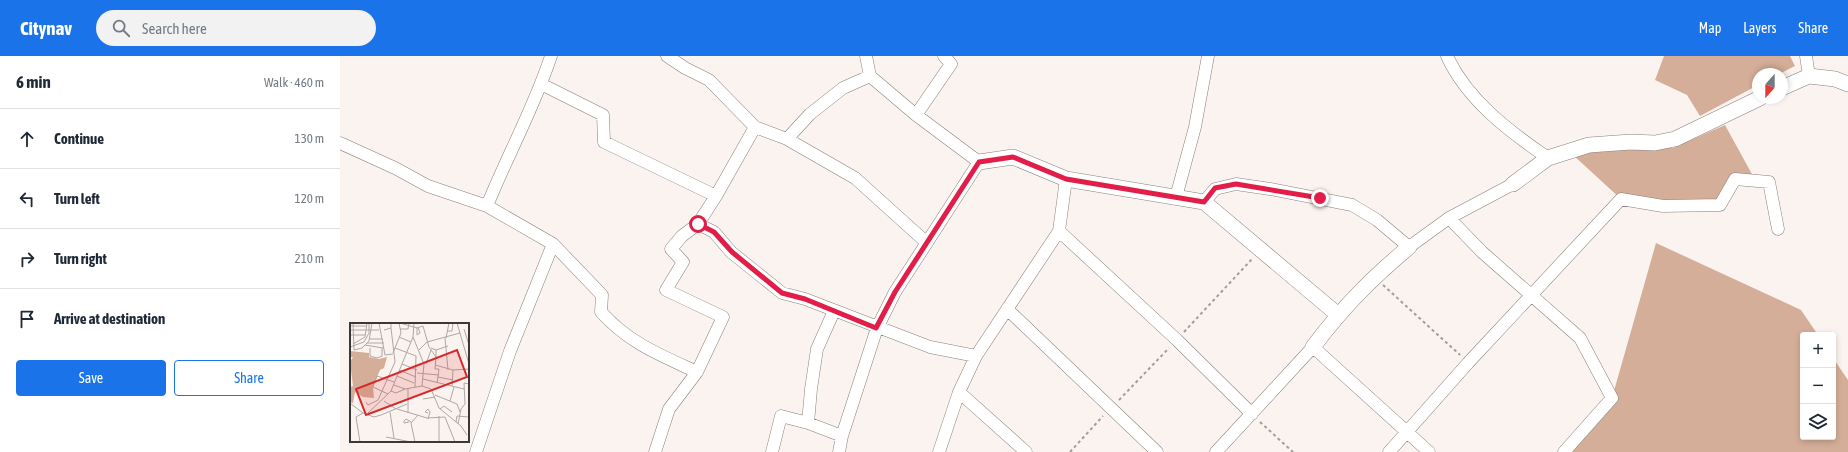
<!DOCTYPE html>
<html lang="en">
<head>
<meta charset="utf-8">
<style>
	:root { --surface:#fff; --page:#f2f2f3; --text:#1f2937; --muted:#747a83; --line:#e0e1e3; --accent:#1a73e8 }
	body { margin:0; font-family:"Asap Condensed",sans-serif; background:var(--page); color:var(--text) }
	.controls { position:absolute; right:12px; bottom:12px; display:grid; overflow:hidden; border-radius:4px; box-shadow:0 2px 6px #0003 }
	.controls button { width:36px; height:36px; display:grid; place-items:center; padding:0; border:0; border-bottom:1px solid var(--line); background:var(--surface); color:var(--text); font:20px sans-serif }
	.compass { position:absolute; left:1412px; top:12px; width:36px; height:36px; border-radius:50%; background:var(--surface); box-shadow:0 2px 6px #0003; rotate:201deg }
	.stop { position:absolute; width:12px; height:12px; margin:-9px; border:3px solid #e11d48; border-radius:50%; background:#fff }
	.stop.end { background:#e11d48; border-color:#fff; box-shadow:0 1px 4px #0008 }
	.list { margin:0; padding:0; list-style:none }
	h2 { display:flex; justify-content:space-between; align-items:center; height:52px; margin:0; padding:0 16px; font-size:17px }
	h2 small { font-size:13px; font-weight:400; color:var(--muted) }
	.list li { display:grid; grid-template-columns:26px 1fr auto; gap:12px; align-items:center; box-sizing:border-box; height:60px; padding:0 16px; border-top:1px solid var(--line) }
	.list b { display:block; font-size:15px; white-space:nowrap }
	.list em { font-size:13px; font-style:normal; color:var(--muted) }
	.actions { display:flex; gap:8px; padding:12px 16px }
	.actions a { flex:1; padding:9px 0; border:1px solid var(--accent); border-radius:4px; text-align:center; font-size:14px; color:var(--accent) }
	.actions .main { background:var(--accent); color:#fff }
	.icon { flex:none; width:22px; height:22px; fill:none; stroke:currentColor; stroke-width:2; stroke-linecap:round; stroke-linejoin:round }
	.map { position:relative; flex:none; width:1508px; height:396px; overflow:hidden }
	header { display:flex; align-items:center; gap:24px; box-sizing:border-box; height:56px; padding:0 20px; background:var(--accent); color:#fff }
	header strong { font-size:19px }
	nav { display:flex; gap:22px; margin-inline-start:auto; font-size:14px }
	.search { width:280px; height:36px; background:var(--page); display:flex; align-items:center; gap:10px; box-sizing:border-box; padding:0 14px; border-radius:22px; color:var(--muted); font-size:15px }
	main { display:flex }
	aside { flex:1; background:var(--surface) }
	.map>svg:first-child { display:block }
	.forest { fill:#d5ae99 }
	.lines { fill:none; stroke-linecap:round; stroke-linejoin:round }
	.minor-casing { stroke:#87807c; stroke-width:13 }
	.tertiary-casing { stroke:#87807c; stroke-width:16 }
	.path { stroke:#a29d9a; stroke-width:2; stroke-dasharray:3 3; stroke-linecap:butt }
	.minor { stroke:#fff; stroke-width:12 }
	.tertiary { stroke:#fff; stroke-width:15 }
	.route { stroke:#e11d48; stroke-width:5 }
	.inset-road { fill:none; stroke:#aea8a5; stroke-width:1 }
	.view { fill:#d62828; fill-opacity:0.15; stroke:#d62828; stroke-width:2 }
	.inset-edge { fill:none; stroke:#3b3837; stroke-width:2 }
</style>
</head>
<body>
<header>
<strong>Citynav</strong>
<div class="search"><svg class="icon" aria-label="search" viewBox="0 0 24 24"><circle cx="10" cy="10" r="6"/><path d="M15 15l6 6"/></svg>Search here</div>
<nav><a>Map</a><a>Layers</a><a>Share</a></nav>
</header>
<main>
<aside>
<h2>6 min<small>Walk · 460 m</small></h2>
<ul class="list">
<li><svg class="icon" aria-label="ahead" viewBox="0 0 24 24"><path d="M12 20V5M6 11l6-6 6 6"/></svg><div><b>Continue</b></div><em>130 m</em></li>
<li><svg class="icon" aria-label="left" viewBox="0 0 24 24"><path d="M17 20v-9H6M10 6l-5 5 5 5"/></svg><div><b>Turn left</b></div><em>120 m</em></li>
<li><svg class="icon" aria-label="right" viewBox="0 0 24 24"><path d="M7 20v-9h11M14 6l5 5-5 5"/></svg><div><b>Turn right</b></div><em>210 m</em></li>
<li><svg class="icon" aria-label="arrive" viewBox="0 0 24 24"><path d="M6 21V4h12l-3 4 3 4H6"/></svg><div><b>Arrive at destination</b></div></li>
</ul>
<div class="actions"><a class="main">Save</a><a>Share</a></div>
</aside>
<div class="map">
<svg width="1508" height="396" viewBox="0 0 1508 396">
	<rect width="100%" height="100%" fill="#fbf3ef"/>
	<!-- forest -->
	<path class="forest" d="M1324,0h126l5,10 -16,8h-21v11l-58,31 -13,-21 -32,-15z
		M1385,69l28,51 -18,3 -15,26 -99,-6 -48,-44 52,-8 48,1z
		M1316,187l145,67 17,25h-15v102h30v-79l15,22v72h-284l48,-54z"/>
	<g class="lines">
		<!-- minor casing -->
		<g class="minor-casing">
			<path id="minor" d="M327,0l18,12 24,12 46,47 32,12 68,39 72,65
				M1107,0c20,44 63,76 101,102
				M1466,0l3,20
				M201,28l62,31 1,27 112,54
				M576,59l35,-51 -7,-8
				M447,83l23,-25 33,-26 27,-12
				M0,87l55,25 33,18 59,20 66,38 49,51 -1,17c28,31 59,43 96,60
				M836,141l19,-70 13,-71
				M864,146l11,-13 21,-5 34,5 82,16 25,15 32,27 40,-29 64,-34
				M147,150c20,-50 47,-98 64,-150
				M1109,162l33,34 98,86 32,60 -48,54
				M358,168l16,8 17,20 51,41 23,6 125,48 46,9
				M719,175l118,109 75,74
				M667,253l150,143
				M494,255l-17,38 -6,40 -3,34 34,13
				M619,336l67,60
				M136,396l34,-101 43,-107
				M315,396l14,-43 28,-37 26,-55 -57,-27 17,-28 -12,-13 11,-13 16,-12 18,-28 39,-69
				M432,396l9,-36 27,7
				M499,396l3,-16 35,-108 18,-36 84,-130 -63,-47 -46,-39 -4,-20
				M599,396l20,-60 17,-36 83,-125 7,-52
				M876,396l97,-105 116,105
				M1049,396l79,-89 153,-164 42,7 57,-1 15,-26 34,3 9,47"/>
		</g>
		<!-- tertiary casing -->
		<g class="tertiary-casing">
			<path id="tertiary" d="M1442,32l27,-12 26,3 13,5
				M639,106l34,-5 53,22 138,23 133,112
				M1173,128l35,-26 41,-13 42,-3 24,1 20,-4 85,-41
				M973,291c30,-40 58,-68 96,-100"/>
		</g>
		<!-- path -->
		<path class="path" d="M1043,229l77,70
			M844,276l68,-73
			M779,344l50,-52
			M920,366l33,30
			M730,396l33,-36"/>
		<!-- minor -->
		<use href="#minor" class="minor"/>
		<!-- tertiary -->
		<use href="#tertiary" class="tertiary"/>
	</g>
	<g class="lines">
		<!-- route -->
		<path class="route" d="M358,168l16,8 18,20 50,41 23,6 71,29 19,-36 84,-130 34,-5 53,22 138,23 11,-14 21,-4 84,14"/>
	</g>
	<!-- overview -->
	<g transform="translate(10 267)">
		<rect width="119" height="119" fill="#fbf3ef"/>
		<path d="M0,28l19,2v4l10,2 8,-2 -3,11 -4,2 -7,16 1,12 -11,-1 -8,-5 -2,11 -3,-1v-15l3,-1 -3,-24 3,-5h-3z" fill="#d5ae99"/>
		<path class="inset-road" d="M3,0l1,27 8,-2 7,-7 3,-18M29,0l6,32 8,-1M50,0l17,5 6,-2 6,21 7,10 -1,12h4l-2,14M64,0l-1,14 11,27 -2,22M107,0l12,41M0,3h17M67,5v7l3,-2 -2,-6M50,6h8l1,-6M114,6l5,16M0,7h29M34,7l7,-2v-5M97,8h5l1,-8M0,12h15M49,14l12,5M95,15l3,32M96,15l3,-15M20,16h13M17,20h17M3,21l12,-7 2,-14M15,22l18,3M0,24l14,-5 5,-9v-10M20,25v8l7,2 5,-2v-8M45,25l21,8M81,25l5,2v7M69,27l8,-8 33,-9M86,27l12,-4M43,30l8,-20 -2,-10M52,41l15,6M76,41l5,-14M85,42l18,5 16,-1M49,47l17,7M67,50l22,2M47,53l17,7M88,54l15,3M73,56l41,10M44,62l11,4 17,-3 9,3 8,19 22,18 6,9M102,63l1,-16M65,64l1,-31M58,66v24M41,68l5,2 9,-4M38,71l-15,-7 4,-11 17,6M85,72l22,9 3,8M73,76l12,-2M34,78l12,8M100,78l4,-14M16,79l2,3 10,-5 17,-38 -4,-34M0,80l13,10M47,86l30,9 18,-1 10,25M90,86l4,-3 8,6M40,89l4,26M18,90l23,-22 22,-54M89,93v26M78,96l2,-7 -2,-3 -3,3 3,1M59,99l-5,1v-2l2,-2 5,3M106,99l1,-6 12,1M108,101l3,-15 4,-5 -1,-21 5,1M36,114l25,5M10,119l-4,-25 7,-4 11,4 7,-2 26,-11M65,119l-4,-19 7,-8"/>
		<path class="view" d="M107,27l10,27 -101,38 -10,-26z"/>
		<rect width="119" height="119" class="inset-edge"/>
	</g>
</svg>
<div class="controls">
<button>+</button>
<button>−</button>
<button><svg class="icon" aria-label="layers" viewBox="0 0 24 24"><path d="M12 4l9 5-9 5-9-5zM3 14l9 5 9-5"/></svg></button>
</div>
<svg class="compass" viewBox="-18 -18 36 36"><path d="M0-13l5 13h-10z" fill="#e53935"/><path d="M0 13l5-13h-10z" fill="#747a83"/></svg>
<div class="stop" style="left:358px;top:168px"></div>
<div class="stop end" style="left:980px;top:142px"></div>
</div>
</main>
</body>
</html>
